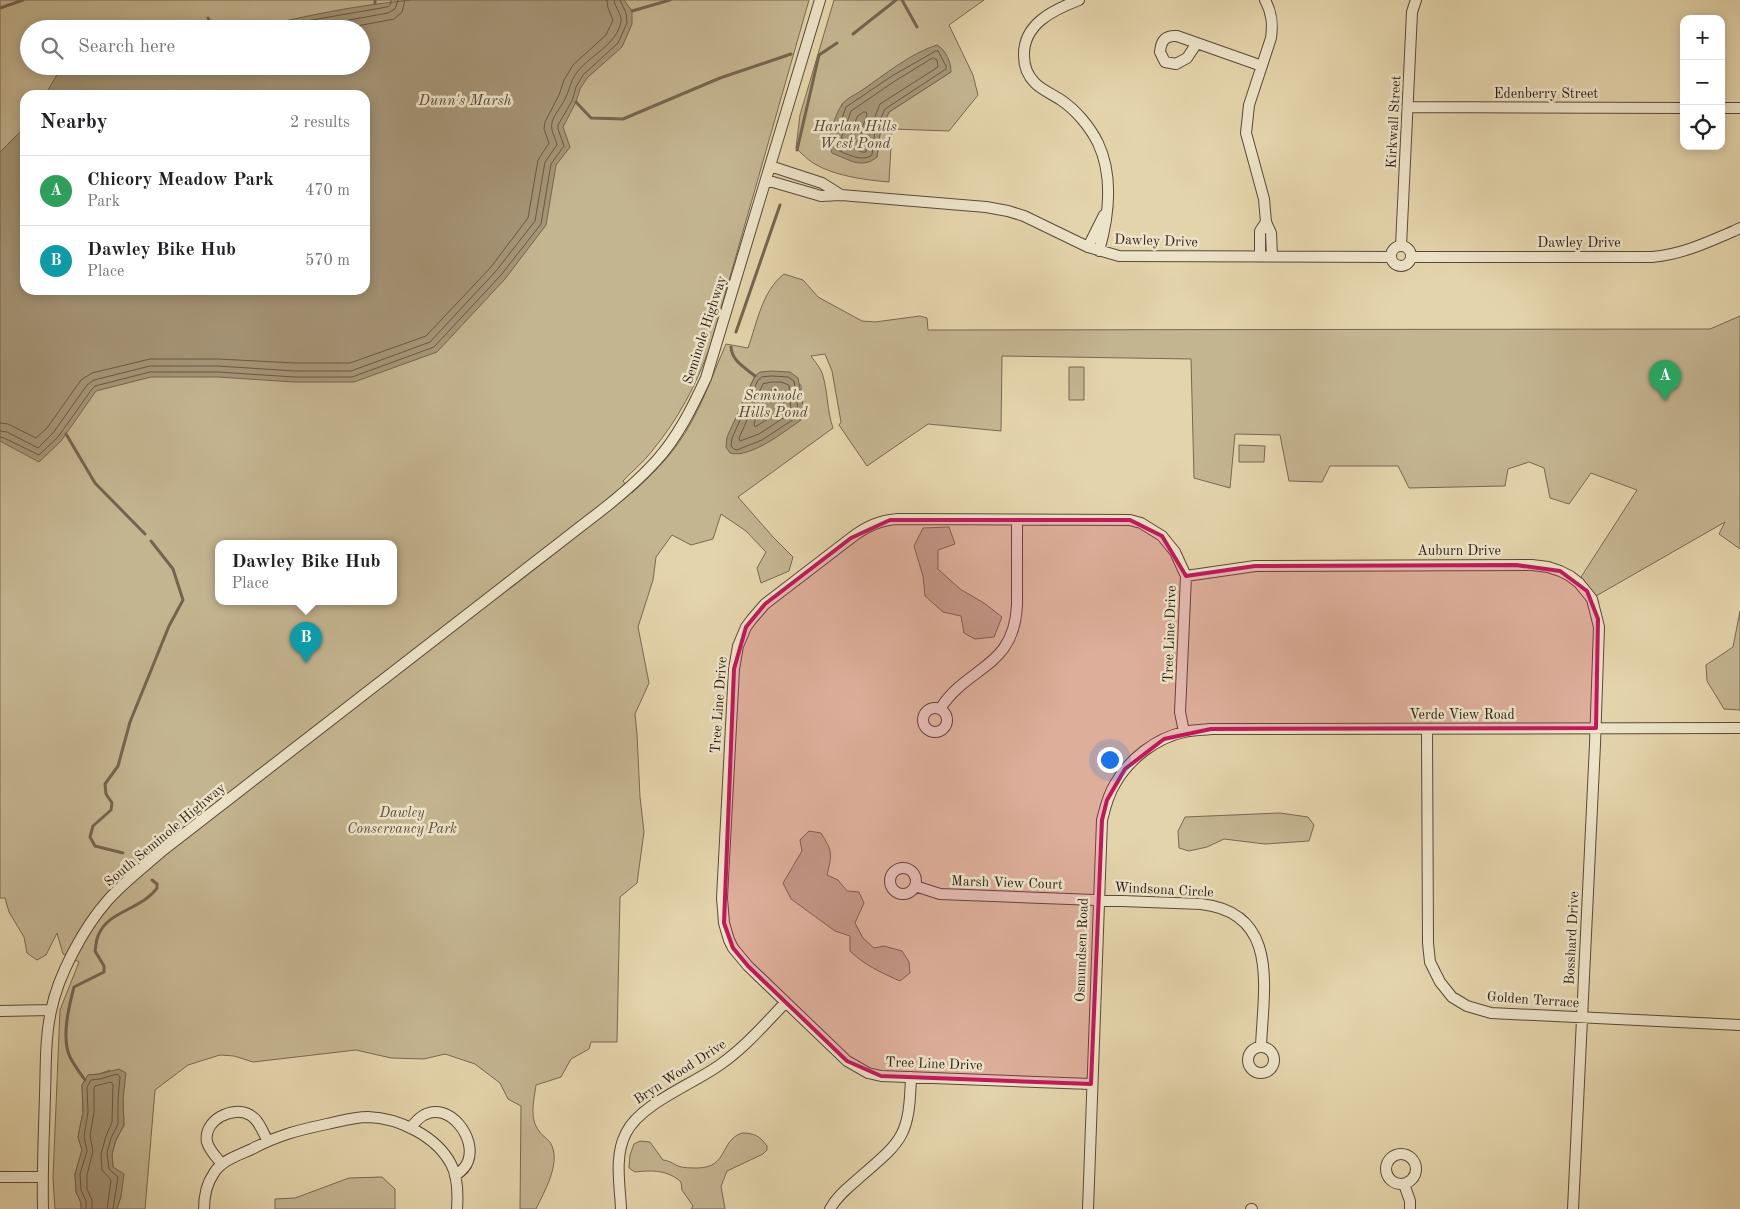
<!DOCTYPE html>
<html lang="en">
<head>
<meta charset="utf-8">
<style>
	:root { --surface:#fff; --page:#f2f2f2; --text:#202124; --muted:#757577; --line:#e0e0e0; --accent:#0b8043 }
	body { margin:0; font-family:"Old Standard TT",serif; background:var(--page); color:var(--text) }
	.controls { position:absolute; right:15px; top:15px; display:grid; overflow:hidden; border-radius:10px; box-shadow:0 2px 12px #0003 }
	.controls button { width:45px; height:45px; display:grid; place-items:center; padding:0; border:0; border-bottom:1px solid var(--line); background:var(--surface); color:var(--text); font:25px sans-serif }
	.you { position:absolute; left:1109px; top:759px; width:18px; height:18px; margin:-12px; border:4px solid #fff; border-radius:50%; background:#1a73e8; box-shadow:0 0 0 8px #1a73e833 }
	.badge { display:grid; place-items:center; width:32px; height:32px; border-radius:50%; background:var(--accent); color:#fff; font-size:16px; font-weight:700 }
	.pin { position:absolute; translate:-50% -41px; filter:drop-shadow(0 1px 2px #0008) }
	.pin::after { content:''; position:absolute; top:26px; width:18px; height:15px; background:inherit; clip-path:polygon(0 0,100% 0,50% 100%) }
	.popup { position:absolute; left:215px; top:540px; width:182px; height:65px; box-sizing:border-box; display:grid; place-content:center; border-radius:10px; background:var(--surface); filter:drop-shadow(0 1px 4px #0005); font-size:16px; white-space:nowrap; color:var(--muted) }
	.popup b { font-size:19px; color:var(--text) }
	.popup::after { content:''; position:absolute; left:50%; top:100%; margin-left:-10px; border:10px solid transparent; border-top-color:var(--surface) }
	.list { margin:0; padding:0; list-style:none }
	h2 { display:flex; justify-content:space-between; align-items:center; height:65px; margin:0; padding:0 20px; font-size:21px }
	h2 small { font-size:16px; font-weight:400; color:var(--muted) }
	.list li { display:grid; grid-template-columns:32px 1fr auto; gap:15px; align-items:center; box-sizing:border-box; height:70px; padding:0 20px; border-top:1px solid var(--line) }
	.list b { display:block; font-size:19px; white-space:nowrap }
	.list p { margin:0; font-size:16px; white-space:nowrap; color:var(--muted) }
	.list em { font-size:16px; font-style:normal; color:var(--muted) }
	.icon { flex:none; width:28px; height:28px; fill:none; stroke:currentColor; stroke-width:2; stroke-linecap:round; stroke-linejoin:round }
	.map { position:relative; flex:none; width:1740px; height:1209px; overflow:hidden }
	.search { position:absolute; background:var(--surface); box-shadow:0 2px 12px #0003; left:20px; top:20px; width:350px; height:55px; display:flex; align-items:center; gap:12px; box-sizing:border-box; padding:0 18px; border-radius:28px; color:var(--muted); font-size:19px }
	.panel { position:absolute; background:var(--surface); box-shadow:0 2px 12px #0003; left:20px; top:90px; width:350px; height:205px; border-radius:15px }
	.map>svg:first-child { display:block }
	.green { fill:#c4b591; stroke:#776851; fill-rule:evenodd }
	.water { fill:#a59577; stroke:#74644e }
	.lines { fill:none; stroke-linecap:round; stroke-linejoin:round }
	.shore { stroke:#685844; stroke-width:1 }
	.stream { stroke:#74644e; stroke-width:3 }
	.minor-casing { stroke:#584938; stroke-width:12 }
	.minor { stroke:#ede3c8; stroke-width:10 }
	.marked { fill:#c2185b; fill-opacity:0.2; stroke:#c2185b; stroke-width:4; stroke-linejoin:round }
	.labels { text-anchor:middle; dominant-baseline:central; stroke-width:5; stroke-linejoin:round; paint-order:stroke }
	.street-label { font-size:14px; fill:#2a1b11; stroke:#ede3c8 }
	.park-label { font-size:14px; font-style:italic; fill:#584937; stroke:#ede3c8 }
	.water-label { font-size:15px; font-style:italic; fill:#554635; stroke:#ede3c8 }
</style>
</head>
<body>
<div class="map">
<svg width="1740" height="1209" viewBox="0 0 1740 1209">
	<rect width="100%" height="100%" fill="#e4d4ab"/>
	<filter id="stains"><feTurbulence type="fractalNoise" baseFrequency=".004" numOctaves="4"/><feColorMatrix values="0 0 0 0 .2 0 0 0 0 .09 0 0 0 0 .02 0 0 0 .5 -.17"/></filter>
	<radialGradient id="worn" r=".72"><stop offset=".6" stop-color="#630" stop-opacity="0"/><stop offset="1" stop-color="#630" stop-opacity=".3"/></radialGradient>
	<!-- green -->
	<path class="green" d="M0,0h809l-99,347c-15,40 -31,71 -58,104 -8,11 -20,20 -29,30l9,12c16,-15 32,-30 45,-48 22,-30 34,-67 49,-101l22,4c9,-25 14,-57 36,-74l19,6 15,17 44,24 13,1 45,-6 7,2 1,12 782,-1 30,-13v233l-21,-15 6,-12 -129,74 -15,-19 56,-87 -46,-17 -22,31 -19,-6 -6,-30 -15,-6 -21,7 -3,17 -96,2 -11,-22h-68l-8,16 -33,-1 -9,-46 -45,-1 -5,54 -36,-10 -3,-119 -189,-3 -1,75 -73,-7 -61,42 -28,-41 2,-3 -9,-51 -7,-17 -14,2c4,6 10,12 12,20 5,17 4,35 10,52l-95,69 35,40 20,20 -4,14 -28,12 -4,-15 9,-16 -20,-21 -25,-17 -8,25 -22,6 -19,-10 -16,22 -3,23 -15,47 11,56 -14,31 2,20 3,63 4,35 -7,51 -17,14 -3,145h-26l-2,7 -18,10 -10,18 -25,8c-2,15 -7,33 3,46 3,5 11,9 13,15 8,19 -8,46 -16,63h-16l1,-103 -13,-7 -8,-16 -25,-19 -30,-10 -21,5 -33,-1 -35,-8 -103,12 -19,-6 -14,-1 -32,10 -33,25 -10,119h-28l4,-13 -8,-29 -1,-13 4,-14 8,-15 -1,-25 -13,-30 -11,4 -11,1 -6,10 1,27 -5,25 4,13 -7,24 1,18 5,11v6h-26l-2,-31 7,-168 19,-48 -16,-8 -6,-21 -11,22 -9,5 -10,-7 -3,-16 -15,-25 -4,-14h-5zM29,29h332v37h-332zM25,95h340v195h-340zM755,376l46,9v15l3,10 -63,-5zM218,544h176v58h-176z
		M834,0h150l-35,25 24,50 5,20 -29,36 -57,-2 -3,53c-24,-2 -55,-6 -76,-19 -6,-4 -12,-10 -17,-15l4,-33zM929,48l22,24 -62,40 -9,21 -3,24 -32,1 -13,-5 -2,-16 12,-33 47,-32z
		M1069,367h15v33h-15z
		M1239,445l26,1 -1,16h-25z
		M949,527l6,17 -17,6v19l22,20 24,14 18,14 -8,20 -19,2 -11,-6 -3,-17 -18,-4 -18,-16 -2,-20 -9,-30 9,-18z
		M1740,611v99l-16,-1 -17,-28 -1,-16 27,-18z
		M1280,813l28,4 6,8 -5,16 -44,3 -41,-5 -17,8 -18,4 -10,-3 -1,-17 7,-14z
		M809,831l12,2c12,19 11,21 6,42l11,5 9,11 12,1 5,11 -9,20 8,15 11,10 10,-2 18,5 7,11 1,11 -10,8c-18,-8 -36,-16 -50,-30v-15l-15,-5 -44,-32 -8,-16 19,-32 -2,-11z
		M742,1133c12,0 18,3 25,13v4l-4,4 -36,17 -6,15 4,23h-34l2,-3 -11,-16 -1,-8c-13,-12 -29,-12 -46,-10l-6,-4 1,-13 4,-11 6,-3 10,1 13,18c7,1 9,3 15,6 5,2 14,2 20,2 31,-1 21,-27 44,-35z
		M382,1177l13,12v20h-120v-10l20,-1 54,-20z"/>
	<!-- water -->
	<path class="water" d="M412,0h212l8,11v13l-10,23 -35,31 -7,11 -4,13 -13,25 7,20 -14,18 -10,60 -41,54 -68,73 -83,30h-60l-76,-5h-67l-55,14 -35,50 -22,21 -39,-21v-289l25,-25v163h340v-195h-320l13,-22 7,-7h296v-37h-110c53,-13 106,-24 161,-29z
		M937,45c9,5 14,17 14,27l-62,40 -9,21 -3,24c-15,13 -29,2 -45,-4 -5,-11 2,-38 10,-48 3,-6 13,-10 19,-14 23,-16 50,-38 76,-46z
		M772,371l18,1 8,6 6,32 -3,10c-16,11 -51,39 -71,33l-4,-6 1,-10 28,-61 5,-4z
		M119,1069l7,4 -3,27 1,25 -8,15 -4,14 1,13 11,7 -3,22 -4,13h-36v-6l-5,-11 -1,-18 7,-24 -4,-13 5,-25 -1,-27 6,-10 11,-1z"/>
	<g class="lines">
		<!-- shore -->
		<path class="shore" d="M273,29l27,-7 87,-15 4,-3v-4
			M300,29l88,-16 7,-4 3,-9
			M341,29l53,-10 8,-7 3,-12
			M936,51h2l8,15v3l-61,40 -10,22 -3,24c-10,8 -27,-2 -37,-6v-11l11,-31 46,-31z
			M933,58l4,2 1,7 -58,37 -10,25 -4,23h-4l-20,-8 -1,-5 10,-28 44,-30z
			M864,112h2l1,3 -5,13 -2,13 -3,1 -6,-2 -1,-3 7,-20z
			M772,376l16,1 6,4 4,28 -1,8 -35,23 -25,10 -3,-1 -3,-3 1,-8 26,-58 4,-3z
			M772,382h9l8,3 2,28 -32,21 -19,7 -1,-3 24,-54z
			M773,390l9,1 2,18 -29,18 -1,-4 14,-32z
			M0,423l8,1 28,14 11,-10 34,-48 11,-7 58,-14h68l77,4h55l76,-27 65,-69 37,-49 10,-58 11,-17 -5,-14 1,-7 14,-27 5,-15 9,-15 33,-30 7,-15 -5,-12 -1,-8
			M0,431l7,1 31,16 15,-15 34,-48 7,-5 56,-14h68l76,5h57l79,-29 66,-71 39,-50 10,-59 12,-17c-1,-5 -4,-10 -5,-15 -3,-11 9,-22 13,-31 5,-10 6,-20 13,-28 14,-17 38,-26 43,-49 1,-8 -6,-14 -7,-22
			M0,437l4,1 35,17 19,-18 34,-48 3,-3 55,-14h68l76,5h58l82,-30 67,-72 40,-51 10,-60 13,-18 -6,-17v-4l14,-24 4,-14 7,-12 35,-32 9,-20 -1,-10 -6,-13
			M86,1209v-8l-5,-11 -1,-16 7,-23 -3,-15 4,-24 -1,-25 4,-7 9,-1 17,-5 3,3 -2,22v25l-7,14 -4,15 2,16 9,8 -5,32
			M92,1209v-9l-5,-11v-14l6,-24 -3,-15 4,-24v-24l1,-2 16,-4 2,3 -1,37 -6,14 -5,18 1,16 9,10 -4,29"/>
		<!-- stream -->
		<path class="stream" d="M375,0v3
			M902,0l15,27
			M0,8l23,-8
			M632,11l38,-11
			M208,18l5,11
			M853,34l43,-34
			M576,102l15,16 32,1 97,-41 71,-24
			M797,150l22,-95 18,-12
			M736,332l44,-127
			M731,347c1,14 13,20 24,29
			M66,434l29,49 50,51
			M123,853l-28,-7 -5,-9 3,-11 18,-16 1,-7 -6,-9 -1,-10 13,-18 12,-44 39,-96 14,-26 -10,-31 -22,-28
			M85,1080c-5,-7 -11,-15 -15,-23 -9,-19 -1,-51 4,-70l30,-15v-6l-9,-15c1,-4 1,-11 3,-15 10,-26 42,-25 59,-48v-4l-5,-4"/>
		<!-- minor casing -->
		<g class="minor-casing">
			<path id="minor" d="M1079,0c-26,10 -56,24 -55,56 0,10 4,20 11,27 7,7 17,11 26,17 15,10 29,27 37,43 16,34 11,73 1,108
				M1265,0c7,13 8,24 6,38l-22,67 -3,28 18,66 2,23 5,11 1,23
				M1197,43l-10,15 -11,6 -11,-2 -5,-10c1,-12 6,-17 17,-16l85,30
				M1409,107l275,1
				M1721,108h19
				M770,166l52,17 19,12
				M766,180l55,16 20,-1 145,12 22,4 16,5 64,31 31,9 272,1
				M1391 256a10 10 0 1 1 20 0a10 10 0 1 1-20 0Z
				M1401,246l11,-234 4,-12
				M1088,247l16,-32
				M1260,256v-25l6,-9
				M1412,257h240c31,-3 54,-14 82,-26l6,-3
				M1186,576l69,-10 277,-1 16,2 12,4 10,5 9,7 13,16 7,28 -4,117 -22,465
				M923 720a12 12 0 1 1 24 0a12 12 0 1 1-24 0Z
				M940,709c28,-44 74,-40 77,-104v-85
				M1427,729l1,214 2,19 10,20 12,15 15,9 24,7 249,12
				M890 881a13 13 0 1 1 26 0a13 13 0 1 1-26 0Z
				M915,886l25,8 261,10c80,9 62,86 60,143
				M0,1011l51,-1
				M1248 1060a13 13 0 1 1 26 0a13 13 0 1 1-26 0Z
				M1091,1084l-210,-8 -13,-3 -21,-12 -99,-95 -15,-18 -4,-8 -5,-17 -2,-25 12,-229 4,-23 8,-19 6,-8 13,-15 86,-66c14,-11 29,-18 47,-19l232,1 11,3 21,13 13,16 11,24 -6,136 4,20
				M410,1128c4,-4 8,-10 14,-13 25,-14 53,23 44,46 -2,7 -8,11 -13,15
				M1386 1169a15 15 0 1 1 30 0a15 15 0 1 1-30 0Z
				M222,1164c-5,-6 -13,-14 -15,-22 -4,-22 26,-37 43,-27 9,5 13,17 17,25
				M0,1177h42
				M1404,1184l6,17v8
				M43,1209c-1,-38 1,-76 2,-114 1,-28 0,-57 6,-84 7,-36 33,-84 57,-111 16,-18 36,-33 54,-49l427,-331c24,-18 47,-37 67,-59 22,-24 37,-55 50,-83l114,-378
				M204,1209c0,-12 3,-26 10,-36 8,-13 25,-18 38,-24 26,-14 47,-19 75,-25 14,-3 27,-7 41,-7 31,1 68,19 83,47 7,13 7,31 6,45
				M621,1209c-1,-24 -7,-53 5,-76 15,-30 68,-49 95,-69 24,-17 44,-40 64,-61
				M830,1209c7,-13 18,-21 29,-31 44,-38 50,-41 52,-101
				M1088,1209l14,-389c3,-12 6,-25 13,-36 14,-25 41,-46 69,-52 9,-2 19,-2 27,-3l529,-1
				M1251,1209h1"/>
		</g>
		<!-- minor -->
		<use href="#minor" class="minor"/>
	</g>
	<!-- marked area -->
	<path class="marked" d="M890,520h240l32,16 24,40 69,-10 261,-1 44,6 27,20 11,28 -2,109 -385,1 -47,10 -39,30 -18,31 -5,20 -11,264 -210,-8 -34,-15 -99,-95 -15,-18 -9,-25 10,-254 12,-42 19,-23 86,-66z"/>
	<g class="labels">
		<!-- street labels -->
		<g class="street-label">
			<text x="1546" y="94">Edenberry Street</text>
			<text transform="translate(1394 122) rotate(-87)">Kirkwall Street</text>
			<text transform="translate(1156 241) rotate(2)">Dawley Drive</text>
			<text x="1579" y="243">Dawley Drive</text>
			<text transform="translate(705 330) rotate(-72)">Seminole Highway</text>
			<text x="1459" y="551">Auburn Drive</text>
			<text transform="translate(1170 634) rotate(-88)">Tree Line Drive</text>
			<text transform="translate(719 705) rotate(-86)">Tree Line Drive</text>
			<text x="1462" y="715">Verde View Road</text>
			<text transform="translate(165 835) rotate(-40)">South Seminole Highway</text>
			<text transform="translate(1007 883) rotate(2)">Marsh View Court</text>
			<text transform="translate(1164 890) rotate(3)">Windsona Circle</text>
			<text transform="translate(1572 938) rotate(-87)">Bosshard Drive</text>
			<text transform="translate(1082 950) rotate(-88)">Osmundsen Road</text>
			<text transform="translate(1533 1000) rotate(4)">Golden Terrace</text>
			<text transform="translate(934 1064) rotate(2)">Tree Line Drive</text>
			<text transform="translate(680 1072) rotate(-33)">Bryn Wood Drive</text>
		</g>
		<!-- park labels -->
		<g class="park-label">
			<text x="402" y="813">Dawley<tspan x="402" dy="16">Conservancy Park</tspan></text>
		</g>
		<!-- water labels -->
		<g class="water-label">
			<text x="465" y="101">Dunn's Marsh</text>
			<text x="855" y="127">Harlan Hills<tspan x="855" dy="17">West Pond</tspan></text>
			<text x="773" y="396">Seminole<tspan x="773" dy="17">Hills Pond</tspan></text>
		</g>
	</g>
	<rect width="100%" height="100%" filter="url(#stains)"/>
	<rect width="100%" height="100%" fill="url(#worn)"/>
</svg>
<div class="controls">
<button>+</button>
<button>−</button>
<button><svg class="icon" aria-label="locate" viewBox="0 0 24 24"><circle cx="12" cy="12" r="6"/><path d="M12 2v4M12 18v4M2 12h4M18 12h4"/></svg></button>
</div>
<div class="you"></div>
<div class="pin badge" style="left:1665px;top:401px;background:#2e9e5b">A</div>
<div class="pin badge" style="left:306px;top:663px;background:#0f9aa8">B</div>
<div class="popup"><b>Dawley Bike Hub</b>Place</div>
<div class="search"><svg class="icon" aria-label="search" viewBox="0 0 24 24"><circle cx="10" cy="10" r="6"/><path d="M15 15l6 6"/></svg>Search here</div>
<section class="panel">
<h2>Nearby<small>2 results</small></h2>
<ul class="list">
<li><span class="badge" style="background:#2e9e5b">A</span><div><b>Chicory Meadow Park</b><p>Park</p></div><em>470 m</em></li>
<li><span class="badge" style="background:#0f9aa8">B</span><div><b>Dawley Bike Hub</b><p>Place</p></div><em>570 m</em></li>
</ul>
</section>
</div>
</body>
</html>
